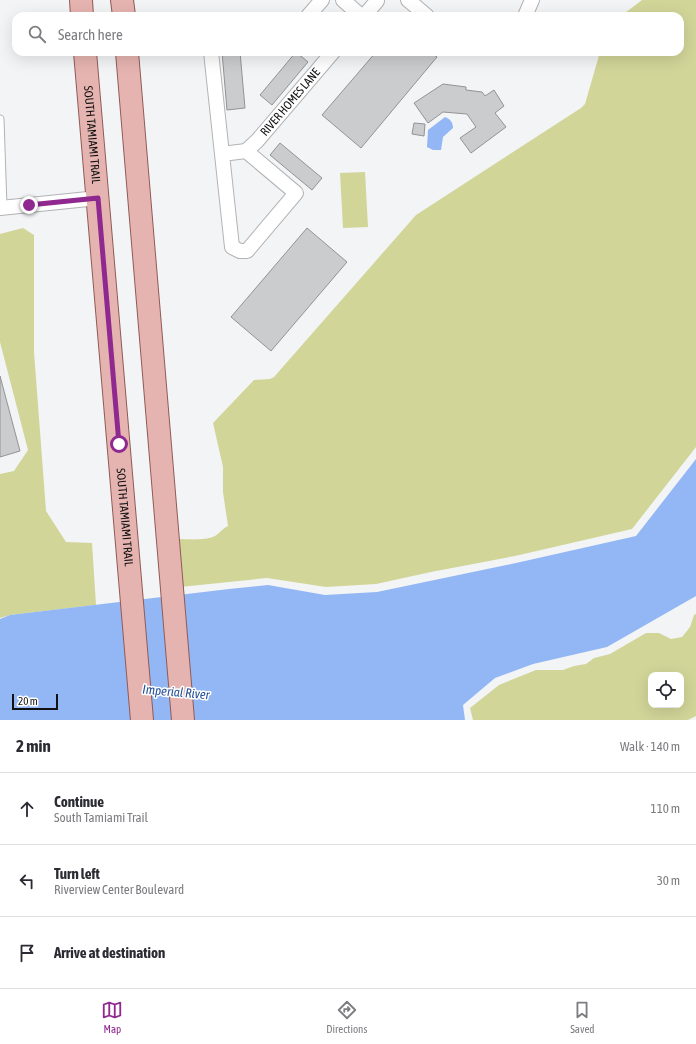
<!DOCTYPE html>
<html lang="en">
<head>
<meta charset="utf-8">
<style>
	:root { --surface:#fff; --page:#f7f7f7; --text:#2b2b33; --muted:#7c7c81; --line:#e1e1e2; --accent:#8f298f }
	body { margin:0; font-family:"Asap Condensed",sans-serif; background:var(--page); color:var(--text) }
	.controls { position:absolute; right:12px; bottom:12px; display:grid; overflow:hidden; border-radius:8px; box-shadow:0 4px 16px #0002 }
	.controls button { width:36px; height:36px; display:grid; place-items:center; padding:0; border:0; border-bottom:1px solid var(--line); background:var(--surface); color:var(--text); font:20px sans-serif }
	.scale { position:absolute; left:12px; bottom:10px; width:46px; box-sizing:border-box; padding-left:4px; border:2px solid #111112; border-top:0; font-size:11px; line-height:14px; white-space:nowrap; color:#111112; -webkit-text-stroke:3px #fff; paint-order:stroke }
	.stop { position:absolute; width:12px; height:12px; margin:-9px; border:3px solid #8f298f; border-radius:50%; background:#fff }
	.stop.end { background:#8f298f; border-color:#fff; box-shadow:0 1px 4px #0008 }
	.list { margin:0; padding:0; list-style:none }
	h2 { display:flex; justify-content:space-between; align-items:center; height:52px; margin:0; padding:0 16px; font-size:17px }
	h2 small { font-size:13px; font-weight:400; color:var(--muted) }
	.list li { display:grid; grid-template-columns:26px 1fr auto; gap:12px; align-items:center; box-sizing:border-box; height:72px; padding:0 16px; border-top:1px solid var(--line) }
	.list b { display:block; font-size:15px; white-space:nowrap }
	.list p { margin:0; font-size:13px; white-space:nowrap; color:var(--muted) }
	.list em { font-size:13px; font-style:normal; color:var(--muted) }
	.icon { flex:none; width:22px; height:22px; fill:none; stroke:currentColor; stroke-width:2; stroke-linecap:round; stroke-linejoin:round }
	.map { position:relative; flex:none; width:696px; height:720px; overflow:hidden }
	.search { position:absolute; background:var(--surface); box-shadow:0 4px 16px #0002; left:12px; right:12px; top:12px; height:44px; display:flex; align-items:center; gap:10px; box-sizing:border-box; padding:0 14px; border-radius:12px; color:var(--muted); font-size:15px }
	.sheet { height:268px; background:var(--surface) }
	nav { display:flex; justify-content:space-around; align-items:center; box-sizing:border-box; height:56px; border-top:1px solid var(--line); background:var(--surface); font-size:11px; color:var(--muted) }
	nav a { display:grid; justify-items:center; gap:2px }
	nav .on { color:var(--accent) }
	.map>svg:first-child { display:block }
	.green { fill:#d1d598; fill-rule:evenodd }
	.water { fill:#92b7f4 }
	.building { fill:#cbccce; stroke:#929395 }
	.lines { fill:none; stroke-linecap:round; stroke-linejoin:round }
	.service-casing { stroke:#b2b3b5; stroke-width:9 }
	.minor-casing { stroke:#b2b3b5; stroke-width:16 }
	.primary-casing { stroke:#905a57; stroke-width:24 }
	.service { stroke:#fff; stroke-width:7 }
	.minor { stroke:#fff; stroke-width:14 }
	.primary { stroke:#e6b4b0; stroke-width:22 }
	.route { stroke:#8f298f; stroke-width:5 }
	.labels { text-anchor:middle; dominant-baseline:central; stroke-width:3; stroke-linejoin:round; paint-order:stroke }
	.street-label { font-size:12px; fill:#111112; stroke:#fff }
	.water-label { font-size:13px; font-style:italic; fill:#254f97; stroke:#fff }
</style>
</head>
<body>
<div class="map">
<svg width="696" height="720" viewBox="0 0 696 720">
	<rect width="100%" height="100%" fill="#f3f4f6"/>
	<!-- green -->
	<path class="green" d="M642,0h54v447l-64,82 -117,27 -84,16 -55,12 -50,3 -59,-9 -87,9 -4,-48c11,0 29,2 39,-3 5,-3 8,-8 13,-10l-5,-34v-25l-10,-44 41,-43 16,-1 4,-2 142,-162 165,-107 4,-4 15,-52h80v-36h-59z
		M365,172l3,55 -25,1 -3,-55z
		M23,228l11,7v117l12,159 20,31 26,1 4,62 -86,10 -10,3v-144l14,-3 14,-21 -28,-108v-108z
		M696,614v102l-8,4h-215l-3,-12 29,-23 37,-15h27l11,-4 12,-2 8,-6 16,-4 36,-21h13l12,6 11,-2 8,-10 4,-12zM651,675h30v30h-30z"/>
	<!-- water -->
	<path class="water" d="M445,117c5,2 8,5 8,11l-10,9 -2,13h-8l-6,-3 1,-17z
		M696,459v137l-89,51 -74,17 -38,14 -32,27 2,15h-465v-101l10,-4 219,-26 39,-4 57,10 52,-3 139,-29 120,-27z"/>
	<!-- building -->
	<path class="building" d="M222,52h18l5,56 -18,2z
		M296,52l12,10 -36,43 -12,-10z
		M376,52h54l7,5 -76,91 -39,-33z
		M443,84l23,3v3l16,2 3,4 9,-6 10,16 -9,7 11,14 -35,26 -11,-15 16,-11 -9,-13 -24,-2 -15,11 -14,-20z
		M414,123l11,1 -1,12 -12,-2z
		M280,143l42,35 -10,12 -42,-35z
		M307,228l40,34 -76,89 -40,-34z
		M0,376l20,75 -20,6z"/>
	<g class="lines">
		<!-- service casing -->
		<g class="service-casing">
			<path id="service" d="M0,119l3,88"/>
		</g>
		<!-- minor casing -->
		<g class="minor-casing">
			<g id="minor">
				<path d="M343,0l18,16"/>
				<path d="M408,0l19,16"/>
				<path d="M308,16l14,-16"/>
				<path d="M364,16l13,-15"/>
				<path d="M525,16l7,-16"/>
				<path d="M211,52l21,195 8,4h7l49,-58 -50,-42 -24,3"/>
				<path id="s1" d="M246,151l11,-10 76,-89"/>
				<path d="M0,208l98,-10"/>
			</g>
		</g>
		<!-- primary casing -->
		<g class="primary-casing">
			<g id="primary">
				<path d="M81,0l1,16"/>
				<path d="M122,0l2,16"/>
				<path id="s2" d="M85,52l57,668"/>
				<path d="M127,52l56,668"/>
			</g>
		</g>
		<!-- service -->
		<use href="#service" class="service"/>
		<!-- minor -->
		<use href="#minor" class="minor"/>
		<!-- primary -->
		<use href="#primary" class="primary"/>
	</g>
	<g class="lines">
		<!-- route -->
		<path class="route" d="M29,205l69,-7 21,246"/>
	</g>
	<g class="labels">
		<!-- street labels -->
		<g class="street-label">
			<text stroke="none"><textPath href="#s1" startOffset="66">RIVER HOMES LANE</textPath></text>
			<text stroke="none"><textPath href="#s2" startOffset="83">SOUTH TAMIAMI TRAIL</textPath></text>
			<text stroke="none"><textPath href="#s2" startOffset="467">SOUTH TAMIAMI TRAIL</textPath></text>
		</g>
		<!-- water labels -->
		<g class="water-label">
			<text transform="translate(176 692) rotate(5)">Imperial River</text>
		</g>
	</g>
</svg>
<div class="controls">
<button><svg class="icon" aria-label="locate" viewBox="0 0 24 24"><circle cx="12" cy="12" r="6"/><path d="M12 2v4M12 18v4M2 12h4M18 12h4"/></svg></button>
</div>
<div class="scale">20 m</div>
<div class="stop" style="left:119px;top:444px"></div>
<div class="stop end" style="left:29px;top:205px"></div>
<div class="search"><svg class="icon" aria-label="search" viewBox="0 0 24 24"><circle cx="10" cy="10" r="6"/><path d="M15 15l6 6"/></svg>Search here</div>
</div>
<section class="sheet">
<h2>2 min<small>Walk · 140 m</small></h2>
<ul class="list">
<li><svg class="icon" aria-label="ahead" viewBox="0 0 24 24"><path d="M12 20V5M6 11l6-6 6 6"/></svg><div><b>Continue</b><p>South Tamiami Trail</p></div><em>110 m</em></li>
<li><svg class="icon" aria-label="left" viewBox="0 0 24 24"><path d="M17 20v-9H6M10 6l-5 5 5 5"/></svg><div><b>Turn left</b><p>Riverview Center Boulevard</p></div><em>30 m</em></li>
<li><svg class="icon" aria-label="arrive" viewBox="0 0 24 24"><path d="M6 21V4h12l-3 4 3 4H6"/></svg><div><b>Arrive at destination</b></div></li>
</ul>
</section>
<nav>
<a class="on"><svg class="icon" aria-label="map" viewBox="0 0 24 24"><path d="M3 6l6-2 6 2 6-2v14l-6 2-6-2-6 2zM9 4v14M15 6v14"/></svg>Map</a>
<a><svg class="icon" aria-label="directions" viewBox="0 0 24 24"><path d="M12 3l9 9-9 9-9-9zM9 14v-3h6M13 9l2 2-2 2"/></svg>Directions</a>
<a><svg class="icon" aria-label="saved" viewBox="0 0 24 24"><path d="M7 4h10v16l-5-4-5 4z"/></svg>Saved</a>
</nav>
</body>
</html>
